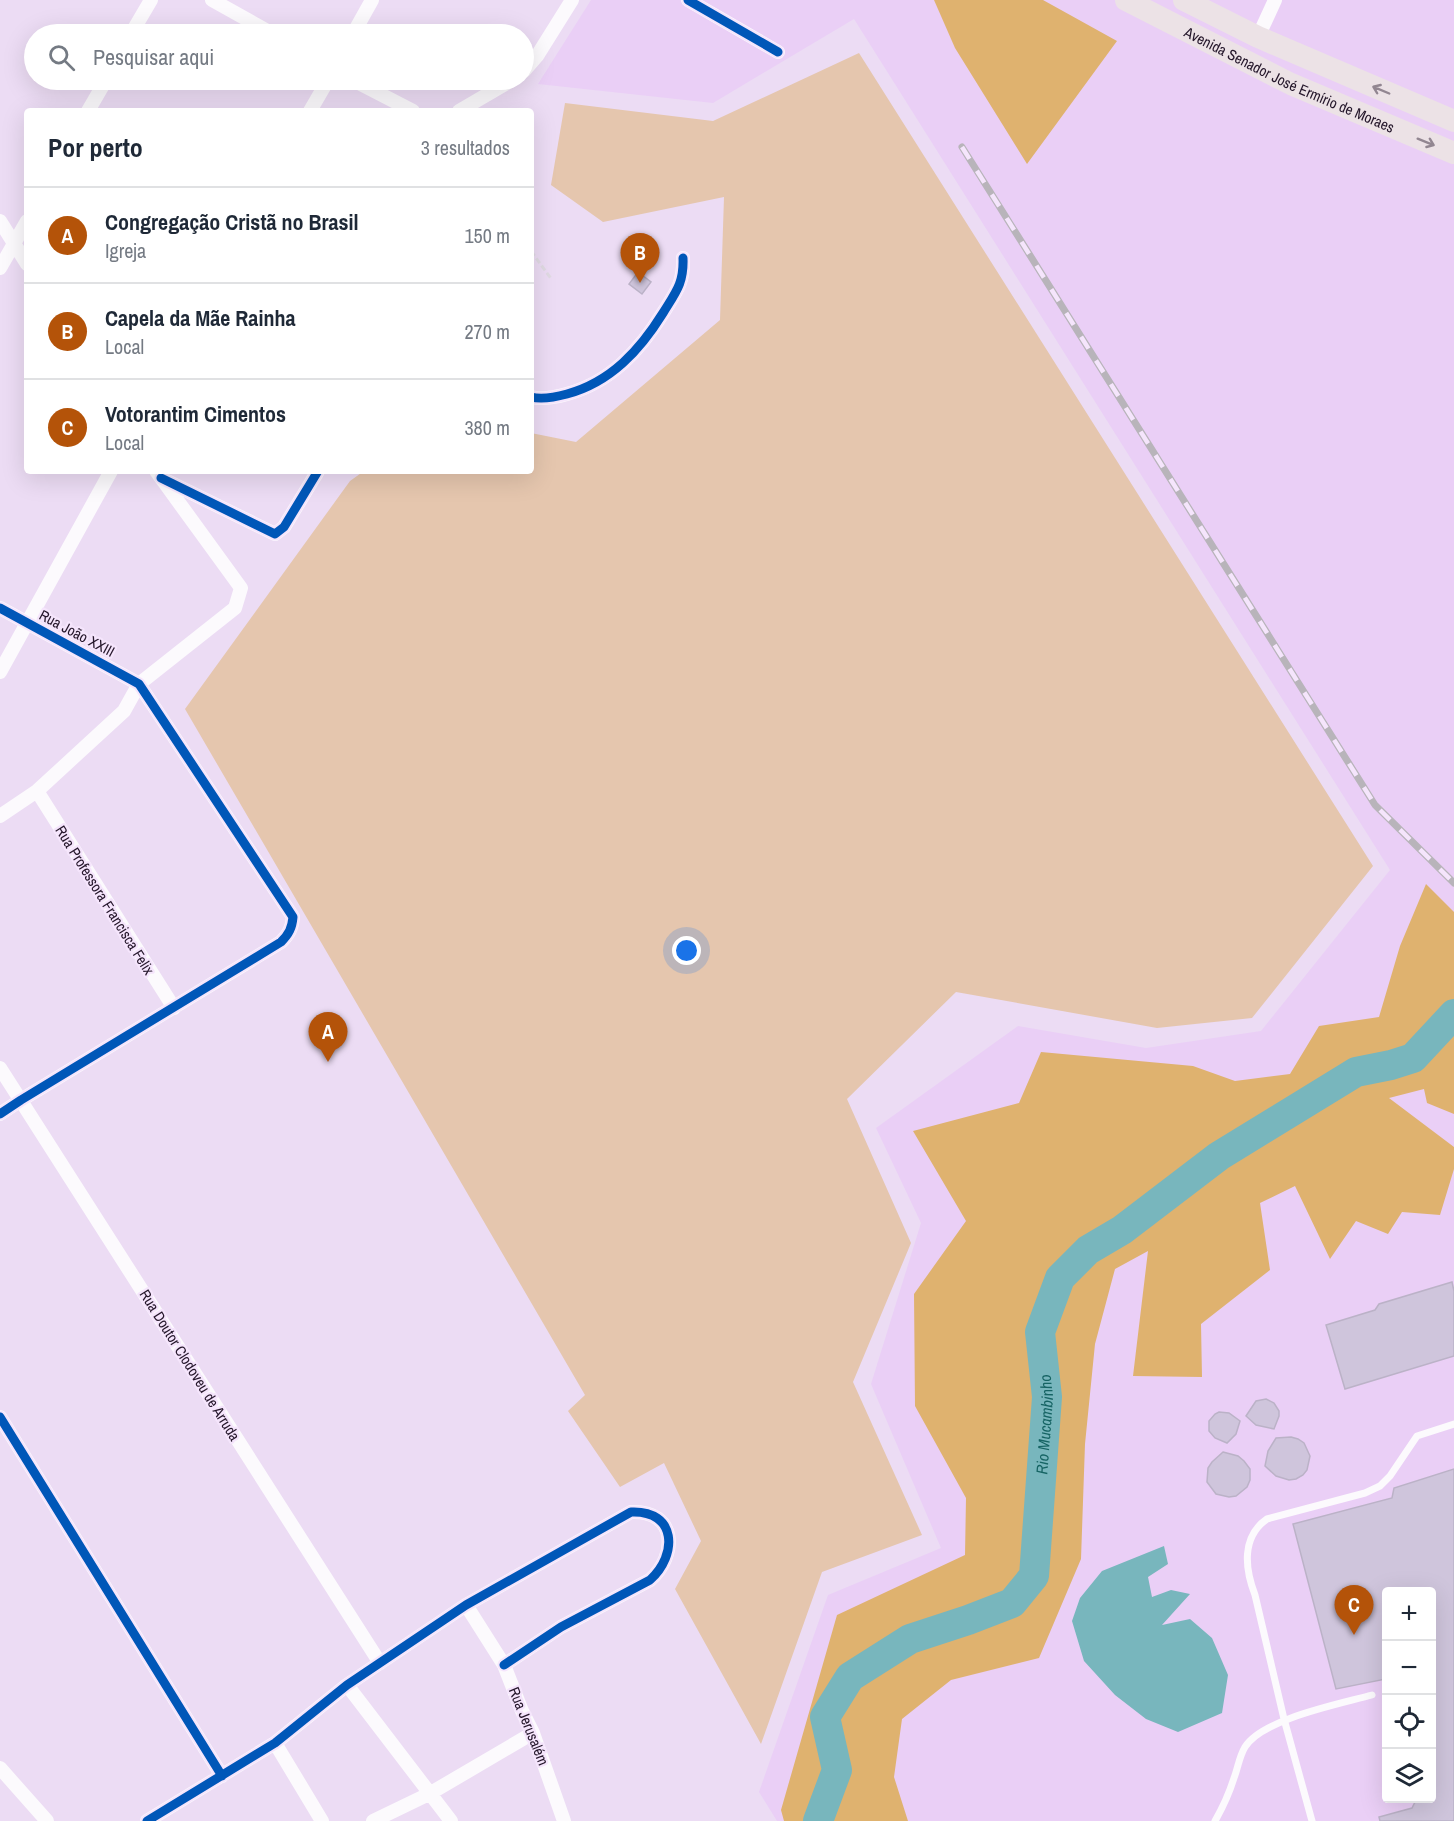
<!DOCTYPE html>
<html lang="pt">
<head>
<meta charset="utf-8">
<style>
	:root { --surface:#fff; --page:#f2f2f3; --text:#1f2937; --muted:#747a83; --line:#e0e1e3; --accent:#b45309 }
	body { margin:0; font-family:"Archivo Narrow",sans-serif; background:var(--page); color:var(--text) }
	.controls { position:absolute; right:18px; bottom:18px; display:grid; overflow:hidden; border-radius:6px; box-shadow:0 6px 24px #0002 }
	.controls button { width:54px; height:54px; display:grid; place-items:center; padding:0; border:0; border-bottom:2px solid var(--line); background:var(--surface); color:var(--text); font:30px sans-serif }
	.you { position:absolute; left:687px; top:951px; width:21px; height:21px; margin:-15px; border:4px solid #fff; border-radius:50%; background:#1a73e8; box-shadow:0 0 0 9px #1a73e833 }
	.badge { display:grid; place-items:center; width:39px; height:39px; border-radius:50%; background:var(--accent); color:#fff; font-size:20px; font-weight:700 }
	.pin { position:absolute; translate:-50% -50px; filter:drop-shadow(0 2px 3px #0008) }
	.pin::after { content:''; position:absolute; top:32px; width:21px; height:18px; background:inherit; clip-path:polygon(0 0,100% 0,50% 100%) }
	.list { margin:0; padding:0; list-style:none }
	h2 { display:flex; justify-content:space-between; align-items:center; height:78px; margin:0; padding:0 24px; font-size:26px }
	h2 small { font-size:20px; font-weight:400; color:var(--muted) }
	.list li { display:grid; grid-template-columns:39px 1fr auto; gap:18px; align-items:center; box-sizing:border-box; height:96px; padding:0 24px; border-top:2px solid var(--line) }
	.list b { display:block; font-size:22px; white-space:nowrap }
	.list p { margin:0; font-size:20px; white-space:nowrap; color:var(--muted) }
	.list em { font-size:20px; font-style:normal; color:var(--muted) }
	.icon { flex:none; width:33px; height:33px; fill:none; stroke:currentColor; stroke-width:2; stroke-linecap:round; stroke-linejoin:round }
	.map { position:relative; flex:none; width:1454px; height:1821px; overflow:hidden }
	.search { position:absolute; background:var(--surface); box-shadow:0 6px 24px #0002; left:24px; top:24px; width:510px; height:66px; display:flex; align-items:center; gap:15px; box-sizing:border-box; padding:0 21px; border-radius:33px; color:var(--muted); font-size:22px }
	.panel { position:absolute; background:var(--surface); box-shadow:0 6px 24px #0002; left:24px; top:108px; width:510px; height:366px; border-radius:6px }
	.map>svg:first-child { display:block }
	.built { fill:#eacff6; fill-rule:evenodd }
	.green { fill:#e5c6ae }
	.forest { fill:#dfb26f }
	.water { fill:#78b6bd }
	.lines { fill:none; stroke-linecap:round; stroke-linejoin:round }
	.river { stroke:#78b6bd; stroke-width:30 }
	.building { fill:#cfc5dc; stroke:#bbb2c7; stroke-width:1.5 }
	.path { stroke:#e0dae3; stroke-width:3; stroke-dasharray:6 3; stroke-linecap:butt }
	.lane { stroke:#fcfafd; stroke-width:7 }
	.street { stroke:#fcfafd; stroke-width:14 }
	.primary { stroke:#ece2e6; stroke-width:22 }
	.rail-casing { stroke:#b8b4ba; stroke-width:7 }
	.rail { stroke:#f5e5fc; stroke-width:4.5; stroke-dasharray:14; stroke-linecap:butt }
	.cycleway-casing { stroke:#f5e5fc; stroke-width:13 }
	.cycleway { stroke:#0057b8; stroke-width:9 }
	.oneway { stroke:#928691 }
	.labels { text-anchor:middle; dominant-baseline:central; stroke-width:4.5; stroke-linejoin:round; paint-order:stroke }
	.street-label { font-size:15px; fill:#24162a; stroke:#f5e5fc }
	.water-label { font-size:16px; font-style:italic; fill:#166464; stroke:#f5e5fc }
</style>
</head>
<body>
<div class="map">
<svg width="1454" height="1821" viewBox="0 0 1454 1821">
	<rect width="100%" height="100%" fill="#ecdcf4"/>
	<!-- built -->
	<path class="built" d="M591,0h863v1821h-677l-18,-29 69,-197 113,-47 -70,-164 50,-161 -45,-95 142,-102 128,22 115,-17 129,-161 -536,-851 -141,84 -175,-19zM1386,1592h46v206h-46z"/>
	<!-- green -->
	<path class="green" d="M859,53l514,813 -121,152 -95,10 -201,-36 -109,107 64,144 -58,139 69,153 -100,37 -61,172 -86,-155 26,-48 -37,-78 -44,24 -52,-76 17,-16 -400,-686 165,-228 14,-10h167v-38l45,9 144,-122 4,-123 -121,25 -52,-37 14,-82 148,18z"/>
	<!-- forest -->
	<path class="forest" d="M934,0h109l74,41 -90,123 -72,-116z
		M1426,884l28,28v202l-27,-11 -3,-14 -35,9 65,49v22l-14,46 -38,-3 -14,22 -32,-13 -26,38 -35,-73 -35,17 10,67 -69,54 1,53 -69,-1 15,-125 -33,18 -20,75 -10,100 -4,115 -42,99 -88,22 -49,39 -8,58 14,44h-124l-3,-11 56,-195 128,-60 1,-57 -51,-92 -1,-112 52,-73 -53,-90 106,-28 22,-51 152,14 42,15 55,-7 29,-48 60,-9 21,-71z"/>
	<!-- water -->
	<path class="water" d="M1164,1546l4,18 -20,13 4,20 19,-7 19,4 -28,31 28,-6 22,19 16,37 -6,38 -44,19 -32,-13 -31,-24 -31,-34 -12,-40 8,-23 22,-27z"/>
	<g class="lines">
		<!-- river -->
		<path class="river" id="s1" d="M818,1821l19,-51 -12,-53 25,-40 60,-38 58,-19 44,-17 22,-27 13,-179 -7,-65 20,-54 28,-28 34,-20 97,-74 137,-84 35,-7 22,-7 41,-44"/>
	</g>
	<!-- building -->
	<path class="building" d="M638,272l13,10 -9,12 -13,-10z
		M1452,1282l2,9v65l-109,33 -19,-64 49,-15 4,-6z
		M1266,1399l8,4 5,8v5l-5,13 -18,-4 -10,-9 10,-15z
		M1219,1412l10,1 11,8 -4,13 -9,9 -12,-5 -6,-7v-10l6,-7z
		M1291,1437l7,2 6,4 6,13 -3,14 -4,5 -7,4 -7,1 -13,-4 -11,-10 3,-15 8,-13z
		M1223,1452l15,4 6,5 6,8v11l-3,7 -11,9 -7,1 -13,-3 -9,-12 1,-14 4,-6z
		M1454,1469v352h-74l-1,-4 33,-9 5,-10h14v-206h-45v87l-50,10 -43,-165 99,-26 2,-10z"/>
	<g class="lines">
		<!-- path -->
		<path class="path" d="M531,251l21,29"/>
		<!-- lane -->
		<path class="lane" d="M1215,1821c8,-14 14,-27 19,-43 4,-10 5,-21 11,-31 17,-28 95,-43 127,-52
			M1312,1821l-28,-102 -29,-124c-10,-26 -14,-58 12,-76l98,-26 15,-7 10,-10 27,-40 37,-12"/>
		<!-- street -->
		<path class="street" d="M212,0l61,34
			M688,0l90,52
			M131,34l20,-34
			M353,34l19,-34
			M1258,37l17,-37
			M524,71l13,-15 35,-56
			M353,80l60,31
			M88,111l18,-31
			M310,111l18,-31
			M459,111l53,-31
			M0,221l27,43
			M0,268l27,-47
			M531,397c12,3 25,0 36,-3 44,-12 73,-44 96,-81 13,-21 21,-30 20,-55
			M163,479l112,55 9,-7 34,-56
			M0,608l139,76 154,233c-1,11 -4,17 -12,25l-260,158 -21,14
			M0,672l111,-201
			M37,791l137,217
			M0,816l37,-25 87,-80 15,-27 96,-76 6,-20 -85,-117
			M0,1068l380,595
			M0,1417l222,359
			M466,1605l38,60 18,46 11,22 31,88
			M347,1685l104,136
			M275,1743l47,78
			M0,1768l47,53
			M147,1821l128,-78 72,-58 119,-80 165,-93c46,-2 47,43 19,68l-89,47 -57,38
			M373,1821l56,-27 104,-61"/>
		<!-- primary -->
		<g class="primary">
			<path id="s2" d="M1126,0l165,84 163,69"/>
			<path d="M1184,0l74,37 196,84"/>
		</g>
		<!-- rail casing -->
		<g class="rail-casing">
			<path id="rail" d="M962,147l413,658 79,78"/>
		</g>
		<!-- rail -->
		<use href="#rail" class="rail"/>
		<!-- cycleway casing -->
		<g class="cycleway-casing">
			<path id="cycleway" d="M688,0l90,52
				M531,397c12,3 25,0 36,-3 44,-12 73,-44 96,-81 13,-21 21,-30 20,-55
				M161,478l114,56 9,-7 34,-56
				M0,608l139,76 154,233c-1,11 -4,17 -12,25l-260,158 -21,14
				M0,1417l222,359
				M147,1821l128,-78 72,-58 119,-80 165,-93c46,-2 47,43 19,68l-89,47 -57,38"/>
		</g>
		<!-- cycleway -->
		<use href="#cycleway" class="cycleway"/>
	</g>
	<!-- one-way arrows -->
	<defs><path id="oneway-shaft" d="M-6 0H5M1.5-3L5.5 0L1.5 3" fill="none" stroke-width="1.6" stroke-linecap="round" stroke-linejoin="round" transform="scale(1.5)"/></defs>
	<g class="oneway">
		<use href="#oneway-shaft" transform="translate(1381 90) rotate(-157)"/>
		<use href="#oneway-shaft" transform="translate(1426 142) rotate(22)"/>
	</g>
	<g class="labels">
		<!-- street labels -->
		<g class="street-label">
			<text stroke="none"><textPath href="#s2" startOffset="182">Avenida Senador José Ermírio de Moraes</textPath></text>
			<text transform="translate(77 633) rotate(28)">Rua João XXIII</text>
			<text transform="translate(105 900) rotate(58)">Rua Professora Francisca Felix</text>
			<text transform="translate(190 1365) rotate(58)">Rua Doutor Clodoveu de Arruda</text>
			<text transform="translate(529 1726) rotate(68)">Rua Jerusalém</text>
		</g>
		<!-- water labels -->
		<g class="water-label">
			<text stroke="none"><textPath href="#s1" startOffset="522">Rio Mucambinho</textPath></text>
		</g>
	</g>
</svg>
<div class="controls">
<button>+</button>
<button>−</button>
<button><svg class="icon" aria-label="locate" viewBox="0 0 24 24"><circle cx="12" cy="12" r="6"/><path d="M12 2v4M12 18v4M2 12h4M18 12h4"/></svg></button>
<button><svg class="icon" aria-label="layers" viewBox="0 0 24 24"><path d="M12 4l9 5-9 5-9-5zM3 14l9 5 9-5"/></svg></button>
</div>
<div class="you"></div>
<div class="pin badge" style="left:328px;top:1062px">A</div>
<div class="pin badge" style="left:640px;top:283px">B</div>
<div class="pin badge" style="left:1354px;top:1635px">C</div>
<div class="search"><svg class="icon" aria-label="search" viewBox="0 0 24 24"><circle cx="10" cy="10" r="6"/><path d="M15 15l6 6"/></svg>Pesquisar aqui</div>
<section class="panel">
<h2>Por perto<small>3 resultados</small></h2>
<ul class="list">
<li><span class="badge">A</span><div><b>Congregação Cristã no Brasil</b><p>Igreja</p></div><em>150 m</em></li>
<li><span class="badge">B</span><div><b>Capela da Mãe Rainha</b><p>Local</p></div><em>270 m</em></li>
<li><span class="badge">C</span><div><b>Votorantim Cimentos</b><p>Local</p></div><em>380 m</em></li>
</ul>
</section>
</div>
</body>
</html>
